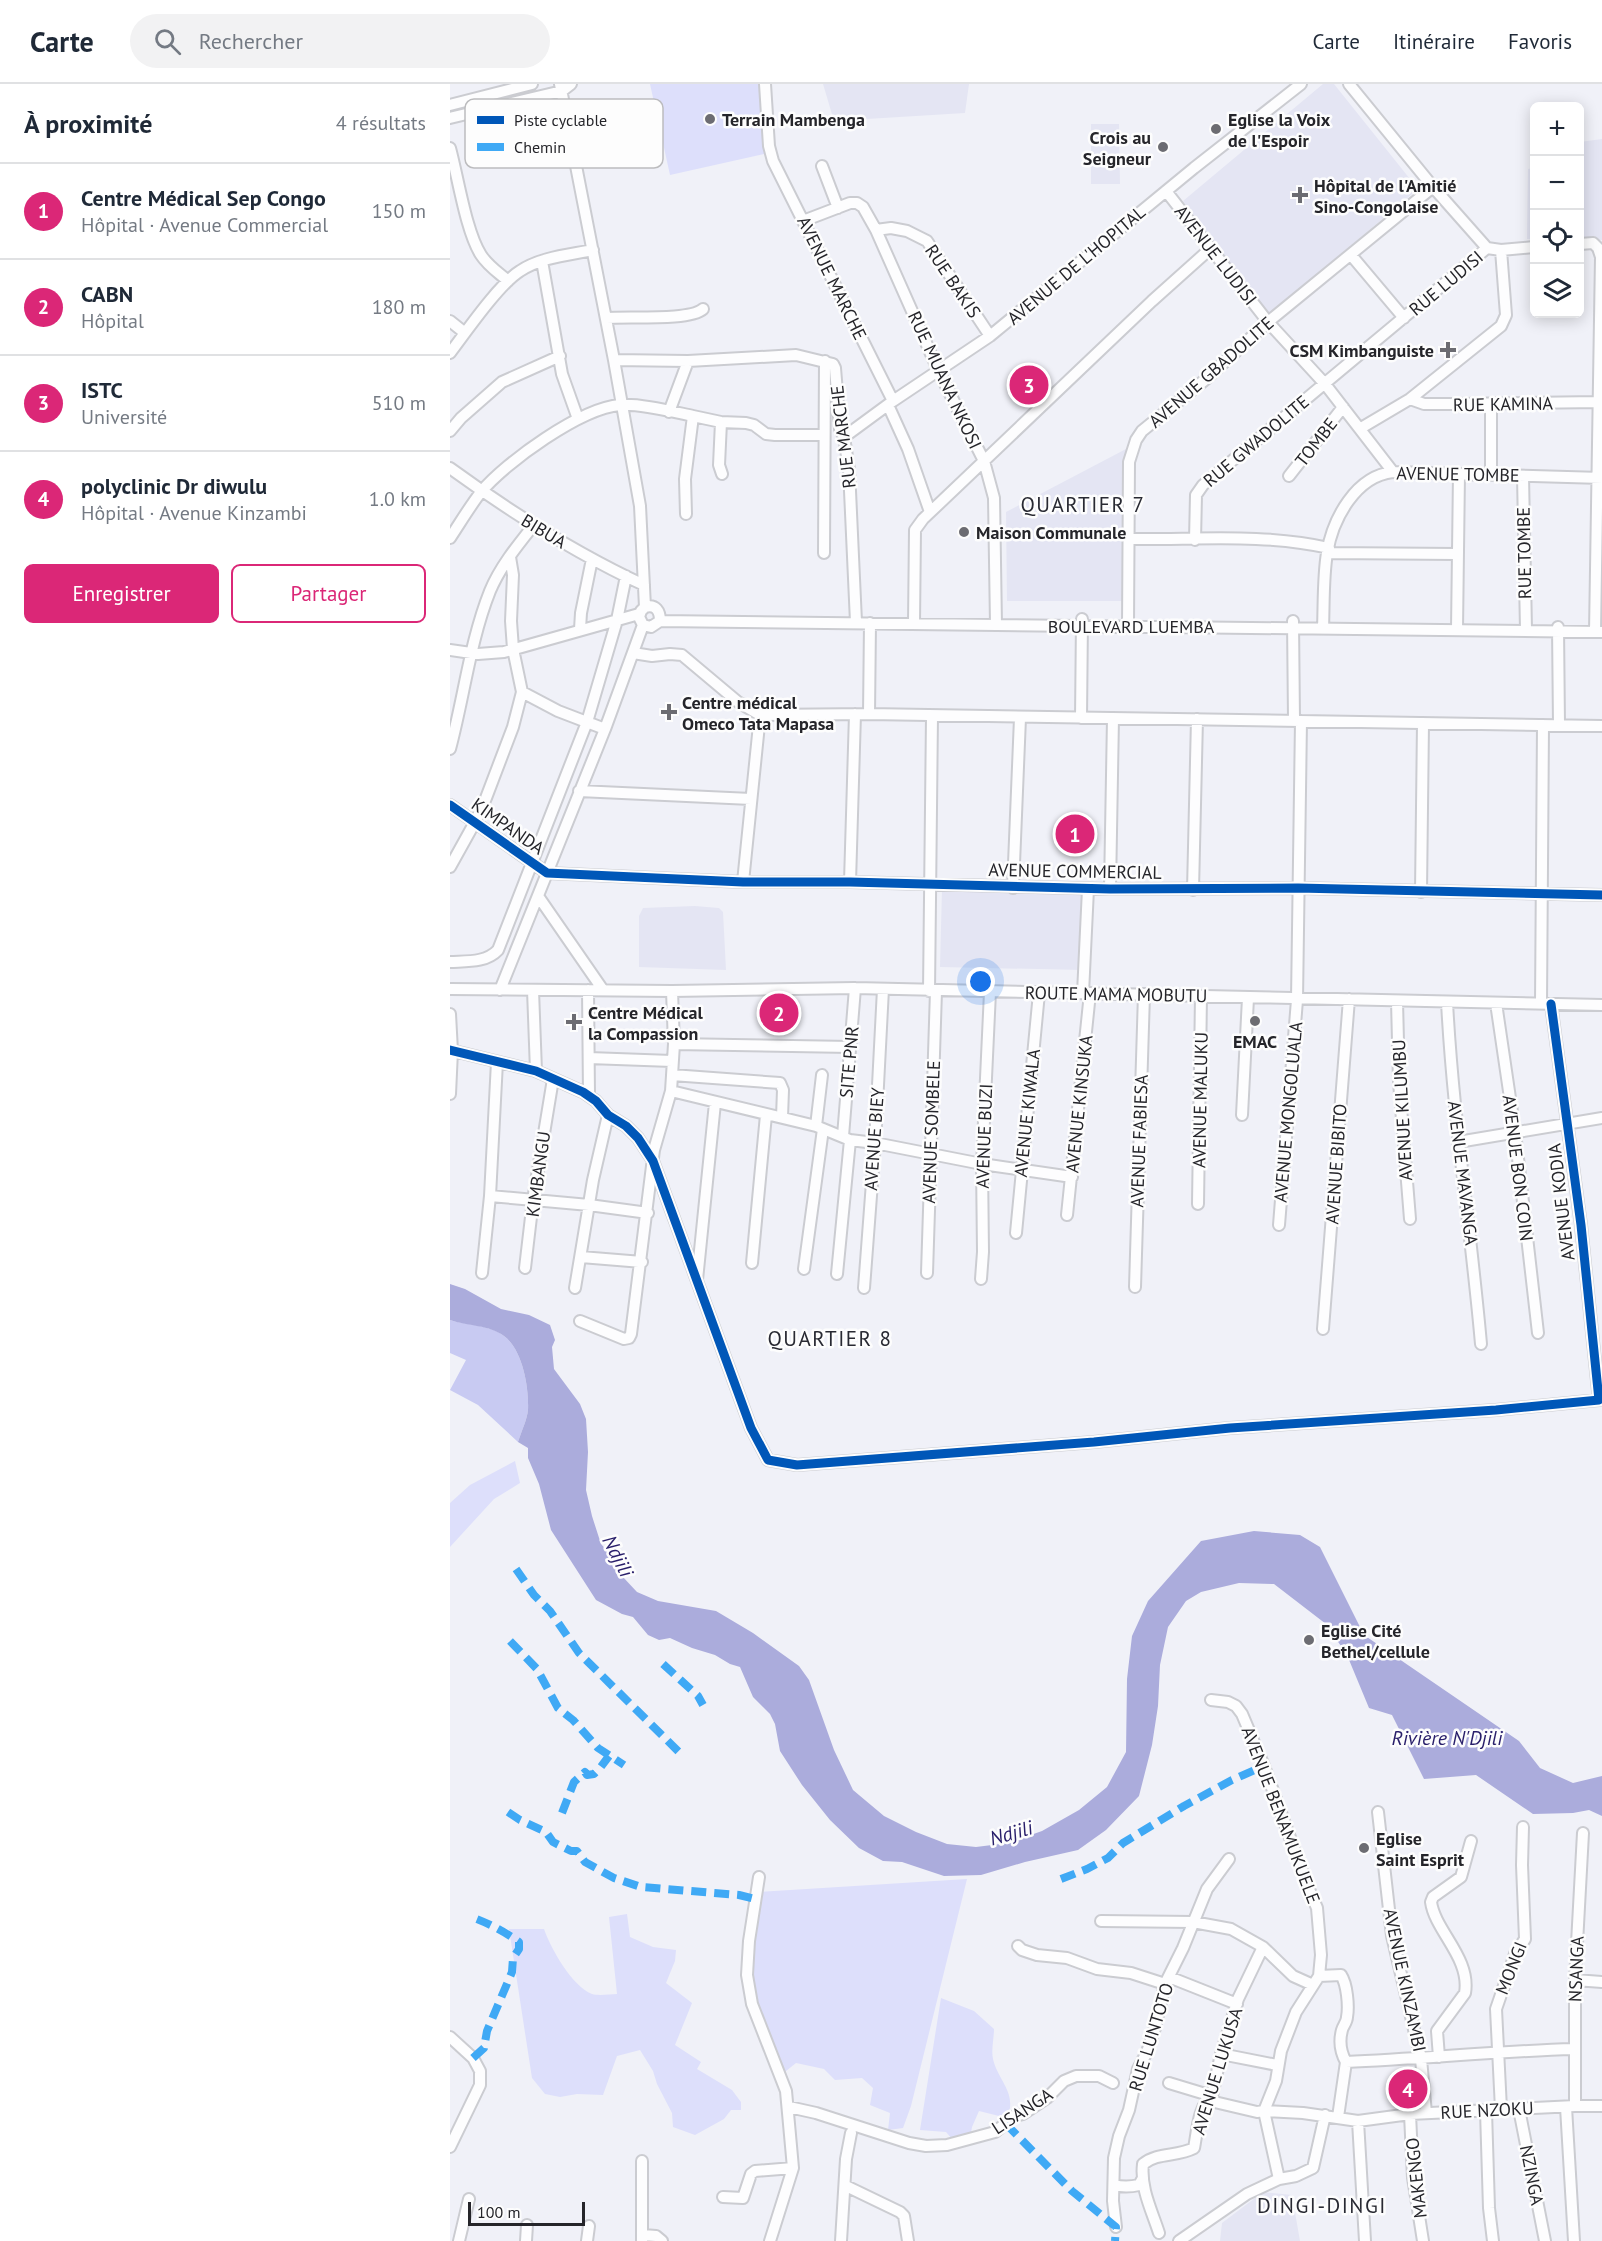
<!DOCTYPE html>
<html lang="fr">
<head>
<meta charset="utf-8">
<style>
	:root { --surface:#fff; --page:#f2f2f3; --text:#1f2937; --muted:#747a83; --line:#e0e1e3; --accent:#db2777 }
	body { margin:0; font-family:"PT Sans",sans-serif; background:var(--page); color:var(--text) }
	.controls { position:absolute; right:18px; top:18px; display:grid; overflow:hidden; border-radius:9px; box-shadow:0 3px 15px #0003 }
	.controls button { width:54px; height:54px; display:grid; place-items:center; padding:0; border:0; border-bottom:2px solid var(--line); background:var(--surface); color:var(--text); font:30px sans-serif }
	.scale { position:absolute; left:18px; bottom:15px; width:117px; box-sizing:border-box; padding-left:6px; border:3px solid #25252a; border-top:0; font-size:16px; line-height:21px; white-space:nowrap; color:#25252a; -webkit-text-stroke:4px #fdfdfd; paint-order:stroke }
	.you { position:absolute; left:531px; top:898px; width:21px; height:21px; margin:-15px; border:4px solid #fff; border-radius:50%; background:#1a73e8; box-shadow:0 0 0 9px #1a73e833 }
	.badge { display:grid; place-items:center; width:39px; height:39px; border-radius:50%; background:var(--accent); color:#fff; font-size:20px; font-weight:700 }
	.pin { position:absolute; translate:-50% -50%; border:3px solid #fff; box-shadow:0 2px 6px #0006 }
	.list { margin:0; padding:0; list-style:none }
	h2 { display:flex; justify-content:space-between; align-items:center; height:78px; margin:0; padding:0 24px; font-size:26px }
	h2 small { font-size:20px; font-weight:400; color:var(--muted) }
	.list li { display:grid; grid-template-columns:39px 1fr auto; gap:18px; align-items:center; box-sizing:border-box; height:96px; padding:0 24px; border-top:2px solid var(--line) }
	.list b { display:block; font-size:22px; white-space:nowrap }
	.list p { margin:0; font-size:20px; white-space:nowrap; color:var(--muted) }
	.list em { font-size:20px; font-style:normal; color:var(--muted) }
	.actions { display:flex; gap:12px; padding:18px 24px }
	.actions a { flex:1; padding:14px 0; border:2px solid var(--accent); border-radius:9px; text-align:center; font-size:21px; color:var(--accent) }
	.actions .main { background:var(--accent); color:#fff }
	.icon { flex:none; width:33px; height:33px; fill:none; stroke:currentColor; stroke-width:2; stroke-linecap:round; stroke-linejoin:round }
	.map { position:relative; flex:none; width:1152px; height:2157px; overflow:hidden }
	header { display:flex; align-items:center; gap:36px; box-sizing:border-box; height:84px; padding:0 30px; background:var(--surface); border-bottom:2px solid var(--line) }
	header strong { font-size:28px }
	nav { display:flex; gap:33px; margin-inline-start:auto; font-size:21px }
	.search { width:420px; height:54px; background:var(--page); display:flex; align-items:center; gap:15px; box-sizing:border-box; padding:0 21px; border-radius:33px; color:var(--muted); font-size:22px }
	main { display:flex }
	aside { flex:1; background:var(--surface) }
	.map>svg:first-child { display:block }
	.built { fill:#e4e5f3 }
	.green { fill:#dddffb }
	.forest { fill:#c8caf2 }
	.water { fill:#abacdc }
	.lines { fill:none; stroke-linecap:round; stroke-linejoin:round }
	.minor-casing { stroke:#cbccd1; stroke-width:14 }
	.minor { stroke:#fdfdfe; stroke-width:10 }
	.quiet { stroke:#3fa9f5; stroke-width:8; stroke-dasharray:15 8; stroke-linecap:butt }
	.cycleway-casing { stroke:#fdfdfd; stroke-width:13 }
	.cycleway { stroke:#0057b8; stroke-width:9 }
	.poi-dot { fill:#6c6c72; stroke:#fdfdfd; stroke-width:2 }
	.labels { text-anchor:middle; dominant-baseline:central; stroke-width:5; stroke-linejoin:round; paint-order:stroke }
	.poi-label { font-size:18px; font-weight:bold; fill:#25252a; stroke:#fdfdfd; text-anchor:start }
	.street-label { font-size:18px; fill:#25252a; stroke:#fdfdfd }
	.water-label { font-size:20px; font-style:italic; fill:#281e6a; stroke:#fdfdfd }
	.quarter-label { font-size:21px; letter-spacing:1.5px; fill:#292a33; stroke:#fdfdfd }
	.key { fill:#fdfdfd; stroke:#bcbcbe; stroke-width:1.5 }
	.key-label { font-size:16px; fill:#25252a }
</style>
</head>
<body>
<header>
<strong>Carte</strong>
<div class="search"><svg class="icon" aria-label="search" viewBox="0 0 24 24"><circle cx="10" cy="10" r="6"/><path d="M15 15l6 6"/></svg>Rechercher</div>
<nav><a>Carte</a><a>Itinéraire</a><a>Favoris</a></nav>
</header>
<main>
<aside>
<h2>À proximité<small>4 résultats</small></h2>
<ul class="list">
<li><span class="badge">1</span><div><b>Centre Médical Sep Congo</b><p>Hôpital · Avenue Commercial</p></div><em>150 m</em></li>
<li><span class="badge">2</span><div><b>CABN</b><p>Hôpital</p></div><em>180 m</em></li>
<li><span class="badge">3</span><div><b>ISTC</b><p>Université</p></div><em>510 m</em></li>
<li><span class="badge">4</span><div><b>polyclinic Dr diwulu</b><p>Hôpital · Avenue Kinzambi</p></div><em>1.0 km</em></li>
</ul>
<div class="actions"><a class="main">Enregistrer</a><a>Partager</a></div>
</aside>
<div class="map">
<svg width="1152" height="2157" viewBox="0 0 1152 2157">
	<rect width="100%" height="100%" fill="#f0f1f8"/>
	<!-- built -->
	<path class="built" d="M373,0h146l-4,29 -131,8z
		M873,0h11l84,105 -149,126 -86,-114z
		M641,40h28l1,60h-29z
		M1152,55v101h-22v-98z
		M1084,84v71h-7l1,-70z
		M676,365l-3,152h-116l-1,-89z
		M492,805l143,3 -2,78 -143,-3z
		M245,822l24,2 4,4 3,58 -87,-3v-51l4,-8z
		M813,2108l29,3 8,46h-80l2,-18z"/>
	<!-- green -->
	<path class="green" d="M200,0h112l2,70 -94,21z
		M65,1377l5,22 -26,16 -44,48v-44l20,-18z
		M517,1795l-56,227 -8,22 -15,2 2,-17 -20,-8 3,-17 -11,-10 -27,2 -11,-11 -28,-6 -15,12 -29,-71 -4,-40 8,-72z
		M177,1830l3,23 23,10 23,3 -1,11 -9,22 26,20 -17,42 26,17 -4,7 35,21 9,12v8h-10l-7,9 -29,16 -22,-8 -1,-14 -15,-29 -4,-13 -13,-21 -23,6 -14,39 -26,-1 -17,3 -15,-3 -13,-16 -23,-149h35c7,20 28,57 48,65 7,2 18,0 25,0l-8,-77z
		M491,1914l33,13 20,18c0,9 -3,21 -1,30 5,22 25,34 14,59l-28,-7 -7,16 -2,12 -17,1 -7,-8 -26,-2z"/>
	<!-- forest -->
	<path class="forest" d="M0,1236c16,5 41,5 54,16 19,14 25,52 24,74 -1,10 -7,22 -10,32l-40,-37 -28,-15 16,-30 -16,-7z"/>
	<!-- water -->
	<path class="water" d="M0,1200l15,5 36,20 28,6 21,10 5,15 -3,7 2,22 26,35 6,15 2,33 -2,38 6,26 9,28 8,9 13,23 15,16 21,9 58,10 37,22 46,33 10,14 25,70 19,40 31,26 32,16 31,12 29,3 32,-4 34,-12 37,-21 28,-23 19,-35 1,-73 5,-43 16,-35 53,-60 53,-10 46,4 20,12 44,88 155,106 21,27 33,15 29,-7v40l-13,-6 -16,3 -40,1 -57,-39 -52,4 -32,-64 -23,-7 -22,-53 -21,-31 -52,-40 -35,-1 -38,9 -15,9 -18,26 -8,38 -2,41 -6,39 -13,51 -33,34 -28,20 -53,12 -44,13 -37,1 -42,-14 -19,-1 -24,-13 -29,-28 -28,-35 -22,-34 -5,-27 -5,-10 -17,-17 -13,-30 -10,-3 -15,-9 -23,-7 -22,-10 -11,2 -11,-5 -15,-18 -11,-3 -26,-14 -45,-70 -12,-46 -11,-26v-10l-10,-6c3,-10 9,-22 10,-32 1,-22 -5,-60 -24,-74 -14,-11 -37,-10 -54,-16z"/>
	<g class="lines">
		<!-- minor casing -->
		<g class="minor-casing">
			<path id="minor" d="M315,0l4,62 4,15 120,240
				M899,0l84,103 54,61 14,2 33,-3
				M0,21l82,-21
				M0,34l112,-27 9,-7
				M0,64c8,29 16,84 31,107 7,11 18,18 27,26
				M372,82l16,42
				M716,107l102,131 57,62 68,88
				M353,137l47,-18h7l6,4 13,23 63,142 45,89 10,37 2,127
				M426,146l15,-2 16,3 20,10 63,95
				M1130,160l13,-1 5,5 3,9 -6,375
				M901,171l53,63
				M92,177l20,113 16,45
				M156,234c21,-2 84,3 97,-9
				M0,237l15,12
				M0,269c16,-21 49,-69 70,-82 21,-14 49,-16 73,-21
				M164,276l74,1 108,-6 37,9 2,4 5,61 4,8 5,32 7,153
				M960,315l14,5h30l144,-2
				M438,321l20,44 22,63
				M1041,321v70
				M219,328l19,-51
				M243,332l28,6 25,1 8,2 12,9 9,1h49
				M271,338l-2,43 3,9
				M911,344l49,-29 91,-73 5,-11 -5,-65
				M0,347l11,-13 41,-36 58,-26
				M394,353l49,-36 97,-65 204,-168 107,-84
				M0,384c62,45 125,85 194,117
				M839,392l54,-69
				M1073,392l3,154
				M0,454c10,-15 20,-32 31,-46 25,-30 100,-84 139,-87 19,-2 54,7 73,11l-8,63 1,35
				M679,455c66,1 135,-6 200,9
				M745,456l1,-45 7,-10 284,-237
				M374,469l1,-192
				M877,469l130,1
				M210,537l942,11
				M843,537l1,99
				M464,539l1,-93 8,-11 229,-218 58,-52
				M193,541l8,2 9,-6c0,-10 -4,-17 -15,-14
				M678,542l1,-164 7,-22 6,-9 64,-52 62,-57 165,-135
				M1108,543l1,98
				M873,544c1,-25 0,-51 4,-75 6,-35 29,-77 66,-81l209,6
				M130,545l1,-16 11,-54
				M1007,545l2,-155
				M0,566l28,4 26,-2 135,-38
				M183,569l19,3 18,-2 12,1 56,47 22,13 109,-1 733,12
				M72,608l36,19 47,18
				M419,630l1,-91
				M631,634l1,-99
				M0,665c14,-52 20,-108 40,-158 10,-24 27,-45 43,-65
				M129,707l172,8
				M0,721l97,68 196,9h107l260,7 188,-1 304,7
				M0,783l25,-45 11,-24 27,-71 9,-35 -9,-43 -2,-28 2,-46 -3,-18
				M293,798l17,-167
				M400,798l5,-168
				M563,804l7,-170
				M660,805l3,-171
				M743,806l4,-171
				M971,808l2,-169
				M88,812l65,94
				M0,878c16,-1 36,1 48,-12l89,-228 30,-102 9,-44
				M0,905l222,2 183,-3 747,17
				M50,906l105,-261 38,-104 -4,-8 2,-6 4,-4 -5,-101 -26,-146 -54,-276
				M83,906l3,81
				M138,906l1,105
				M479,907l3,-275
				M633,909l5,-104
				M947,917l2,81 11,137
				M997,918c6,115 24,228 34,342
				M1046,919l19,129 23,201
				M1091,919l2,-278
				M0,930l2,37 -2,43
				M224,960l177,3
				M0,966l86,21 47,21 13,9 12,14 18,11 12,12 15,23 98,267 17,32 29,5 297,-23 136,-14 266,-18 103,-10 -18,-175 -30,-221
				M139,974l83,3
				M222,991l108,8 3,7 -1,27
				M221,1007l145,35 34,14 25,3 107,21 90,13
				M792,1031l6,-117
				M366,1042l6,-51
				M393,1052l12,-148
				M1008,1058l144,-24
				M40,1112l99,9 59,8
				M748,1120l3,-208
				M617,1131l23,-222
				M829,1141l18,-225 4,-279
				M566,1149l23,-240
				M131,1173l61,5
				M302,1179l14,-148
				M75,1184l8,-68 20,-121
				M354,1185l19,-140
				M32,1189l8,-77 7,-134
				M477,1189l9,-282
				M387,1190l13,-134
				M531,1195l2,-27 -1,-88 8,-172
				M247,1196l18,-177
				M685,1203l9,-293
				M125,1204l18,-108 15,-65
				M414,1204l11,-145 8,-154
				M130,1237l44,18 5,-1 2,-4 23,-184 17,-59 3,-47 -2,-53
				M873,1245l26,-330
				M928,1728l14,124 29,123 5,54
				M309,1793l-10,64 -2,34 5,29 34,87 7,77 -23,73
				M651,1837l92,1 38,7 32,18 30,29 20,9
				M568,1862l4,4 15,5 30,3 30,11 34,4 34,11
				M869,1892l22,-1c6,9 8,31 6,42 0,5 -4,9 -5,13 -3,11 -1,23 4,32l-8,55
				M719,1893l68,27
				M1125,1896l27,2
				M0,1953l23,21 7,13v14l-30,62
				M771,1970l56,11
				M989,1973l-2,-26 28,-38c6,-35 -30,-62 -34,-91l2,-5 28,-20 10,-36
				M896,1978c76,-3 152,-11 228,-13
				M719,1999l43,13
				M756,2016l51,12 7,-1 39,2 55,8 52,-7 165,-8h27
				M1125,2022v-126l8,-147
				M339,2023l27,6 93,30 17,3 21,-1 48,-13 20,-16 8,-2 24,-16 17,-17 12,-5h23l14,7
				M1116,2023l8,134
				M1051,2025l-5,-100 19,-55 10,-15 -3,-74 1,-38
				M1069,2025l26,132
				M1036,2027l3,97 4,33
				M960,2030l3,64 10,63
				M908,2037l7,120
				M829,2095l17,-3 17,-8 12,-53
				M664,2101c8,2 16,2 25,0l4,-7
				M396,2102l54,26 4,4 4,25
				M273,2113l20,1 8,-24 4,-3 38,-3
				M666,2143l-3,-26 1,-43 5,-22 10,-26 9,-41 9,-17 8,-24 10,-44 18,-36 24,-59 22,-30
				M709,2149c-7,-22 -19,-45 -16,-69 15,-12 34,-7 51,-16 3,-14 4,-43 18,-52l9,-42 17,-55 25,-52
				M193,2151l13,1 6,5
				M9,2157l10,-42
				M76,2157l1,-16
				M137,2157l2,-15
				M192,2157v-80
				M391,2157l5,-82 5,-26
				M729,2157l68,-47 32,-15 -15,-68 12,-30 5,-30 15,-39 23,-36 2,-21 -4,-47 -9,-21 -44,-121 -22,-52 -6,-8 -8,-4 -17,-2"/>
		</g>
		<!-- minor -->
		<use href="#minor" class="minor"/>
		<!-- quiet -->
		<path class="quiet" d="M66,1485l18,26 16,16 29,42 101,100
			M60,1557l27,28 21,39 15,12 25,28 26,17
			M213,1580l35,32 5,9
			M58,1728l12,8 26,12 7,10 18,9h6l8,11 29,16 27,9 98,8 16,4
			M112,1729l12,-31 11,-10 2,3 7,-1 6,-6 9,-12
			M611,1795l26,-10 21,-11 15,-15 61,-37 48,-26 32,-14
			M23,1974l11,-10 3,-17 25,-59 1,-14 6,-9v-7c-14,-10 -29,-18 -45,-24
			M556,2040l66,67 44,36 -1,14"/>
		<!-- cycleway casing -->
		<g class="cycleway-casing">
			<path id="cycleway" d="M0,721l97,68 196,9h107l260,7 188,-1 304,7
				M0,966l86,21 47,21 13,9 12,14 18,11 12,12 15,23 98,267 17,32 29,5 297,-23 136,-14 266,-18 103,-10 -18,-175 -30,-221"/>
		</g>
		<!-- cycleway -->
		<use href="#cycleway" class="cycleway"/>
	</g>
	<!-- markers -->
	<g class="poi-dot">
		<circle cx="260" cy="35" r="6"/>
		<circle cx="766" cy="45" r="6"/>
		<circle cx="713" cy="63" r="6"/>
		<path d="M847 102h6v6h6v6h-6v6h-6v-6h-6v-6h6z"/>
		<path d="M995 257h6v6h6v6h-6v6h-6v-6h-6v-6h6z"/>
		<circle cx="514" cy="448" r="6"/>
		<path d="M216 619h6v6h6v6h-6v6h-6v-6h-6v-6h6z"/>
		<circle cx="805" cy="937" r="6"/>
		<path d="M121 929h6v6h6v6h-6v6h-6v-6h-6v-6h6z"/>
		<circle cx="859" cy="1556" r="6"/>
		<circle cx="914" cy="1764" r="6"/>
	</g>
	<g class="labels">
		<!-- poi labels -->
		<g class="poi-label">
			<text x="272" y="35">Terrain Mambenga</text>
			<text x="778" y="35">Eglise la Voix<tspan x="778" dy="21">de l'Espoir</tspan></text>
			<text x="701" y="53" text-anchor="end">Crois au<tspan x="701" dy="21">Seigneur</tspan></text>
			<text x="864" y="101">Hôpital de l'Amitié<tspan x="864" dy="21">Sino-Congolaise</tspan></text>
			<text x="984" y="266" text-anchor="end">CSM Kimbanguiste</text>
			<text x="526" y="448">Maison Communale</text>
			<text x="232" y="618">Centre médical<tspan x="232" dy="21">Omeco Tata Mapasa</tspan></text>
			<text x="138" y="928">Centre Médical<tspan x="138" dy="21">la Compassion</tspan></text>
			<text x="805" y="957" text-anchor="middle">EMAC</text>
			<text x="871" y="1546">Eglise Cité<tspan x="871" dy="21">Bethel/cellule</tspan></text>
			<text x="926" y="1754">Eglise<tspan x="926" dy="21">Saint Esprit</tspan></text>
		</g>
		<!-- street labels -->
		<g class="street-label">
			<text transform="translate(766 171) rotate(52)">AVENUE LUDISI</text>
			<text transform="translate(626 181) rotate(-40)">AVENUE DE L'HOPITAL</text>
			<text transform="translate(382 194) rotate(64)">AVENUE MARCHE</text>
			<text transform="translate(503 197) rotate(56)">RUE BAKIS</text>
			<text transform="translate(996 199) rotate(-40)">RUE LUDISI</text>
			<text transform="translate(761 288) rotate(-41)">AVENUE GBADOLITE</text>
			<text transform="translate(495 296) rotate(65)">RUE MUANA NKOSI</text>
			<text transform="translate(1053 320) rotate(-1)">RUE KAMINA</text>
			<text transform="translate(393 353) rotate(-97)">RUE MARCHE</text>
			<text transform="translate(806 357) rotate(-40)">RUE GWADOLITE</text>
			<text transform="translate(866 358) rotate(-52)">TOMBE</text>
			<text transform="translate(1008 390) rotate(1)">AVENUE TOMBE</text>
			<text transform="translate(94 447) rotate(31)">BIBUA</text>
			<text transform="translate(1074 469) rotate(-91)">RUE TOMBE</text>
			<text x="681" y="542">BOULEVARD LUEMBA</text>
			<text transform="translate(58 742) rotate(35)">KIMPANDA</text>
			<text transform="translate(625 787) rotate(1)">AVENUE COMMERCIAL</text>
			<text transform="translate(666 910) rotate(1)">ROUTE MAMA MOBUTU</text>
			<text transform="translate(399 978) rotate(-85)">SITE PNR</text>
			<text transform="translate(750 1016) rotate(-89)">AVENUE MALUKU</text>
			<text transform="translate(629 1020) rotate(-84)">AVENUE KINSUKA</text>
			<text transform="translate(952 1026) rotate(-93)">AVENUE KILUMBU</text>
			<text transform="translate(838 1028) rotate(-85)">AVENUE MONGOLUALA</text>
			<text transform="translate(577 1029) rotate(-84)">AVENUE KIWALA</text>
			<text transform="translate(481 1048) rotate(-88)">AVENUE SOMBELE</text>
			<text transform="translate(534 1052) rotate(-88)">AVENUE BUZI</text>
			<text transform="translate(424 1055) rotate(-86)">AVENUE BIEY</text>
			<text transform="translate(689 1057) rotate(-88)">AVENUE FABIESA</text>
			<text transform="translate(886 1080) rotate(-86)">AVENUE BIBITO</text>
			<text transform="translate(1068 1084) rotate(83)">AVENUE BON COIN</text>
			<text transform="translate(1013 1089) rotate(83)">AVENUE MAVANGA</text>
			<text transform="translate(88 1090) rotate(-82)">KIMBANGU</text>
			<text transform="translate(1111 1118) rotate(-97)">AVENUE KODIA</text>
			<text transform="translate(831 1731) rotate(69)">AVENUE BENAMUKUELE</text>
			<text transform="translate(1061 1884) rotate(-68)">MONGI</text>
			<text transform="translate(1126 1885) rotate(-88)">NSANGA</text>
			<text transform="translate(955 1896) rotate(78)">AVENUE KINZAMBI</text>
			<text transform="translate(701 1953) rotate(-73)">RUE LUNTOTO</text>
			<text transform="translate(767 1987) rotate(-73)">AVENUE LUKUSA</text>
			<text transform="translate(1037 2026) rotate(-3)">RUE NZOKU</text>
			<text transform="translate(572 2027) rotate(-33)">LISANGA</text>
			<text transform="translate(1082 2091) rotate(79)">NZINGA</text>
			<text transform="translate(966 2094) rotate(-96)">MAKENGO</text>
		</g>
		<!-- water labels -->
		<g class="water-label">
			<text transform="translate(168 1472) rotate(63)">Ndjili</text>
			<text x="997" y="1654">Rivière N'Djili</text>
			<text transform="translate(561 1749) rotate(-16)">Ndjili</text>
		</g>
		<!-- quarter labels -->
		<g class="quarter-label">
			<text x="633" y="420">QUARTIER 7</text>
			<text x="380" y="1254">QUARTIER 8</text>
			<text x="872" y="2121">DINGI-DINGI</text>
		</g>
	</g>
	<!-- legend -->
	<rect x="15" y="15" width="198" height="69" rx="9" class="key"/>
	<rect x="27" y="32" width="27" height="8" fill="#0057b8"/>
	<rect x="27" y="59" width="27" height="8" fill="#3fa9f5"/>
	<g class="key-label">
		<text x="64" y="42">Piste cyclable</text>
		<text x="64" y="69">Chemin</text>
	</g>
</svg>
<div class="controls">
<button>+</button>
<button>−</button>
<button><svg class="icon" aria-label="locate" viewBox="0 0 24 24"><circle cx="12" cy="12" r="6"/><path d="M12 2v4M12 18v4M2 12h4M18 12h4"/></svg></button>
<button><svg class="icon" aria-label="layers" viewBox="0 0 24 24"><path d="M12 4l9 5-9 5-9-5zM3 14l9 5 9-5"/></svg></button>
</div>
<div class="scale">100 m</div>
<div class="you"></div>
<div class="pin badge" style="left:625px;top:750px">1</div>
<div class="pin badge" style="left:329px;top:929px">2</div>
<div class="pin badge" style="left:579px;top:301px">3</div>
<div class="pin badge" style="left:958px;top:2005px">4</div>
</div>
</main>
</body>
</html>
